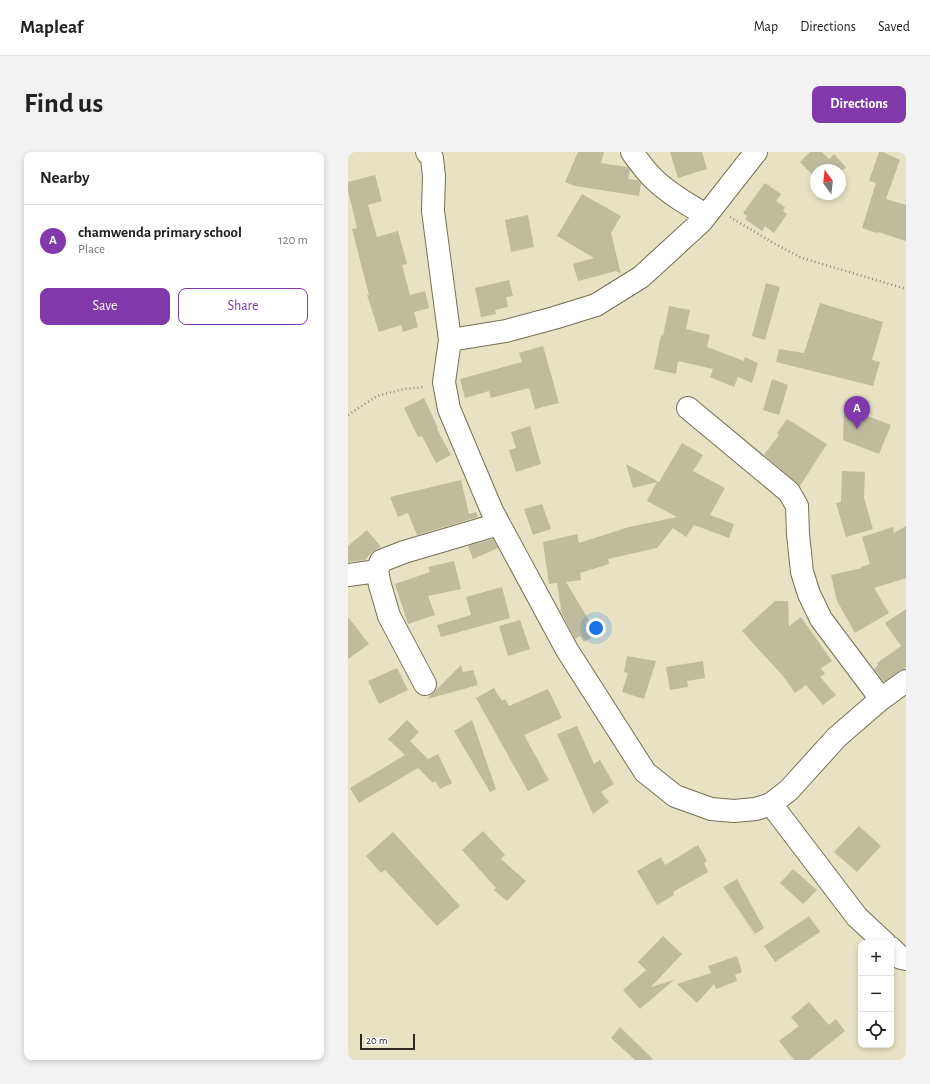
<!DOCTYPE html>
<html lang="en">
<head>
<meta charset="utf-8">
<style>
	:root { --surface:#fff; --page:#f2f2f2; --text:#222; --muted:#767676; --line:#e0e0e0; --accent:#8138aa }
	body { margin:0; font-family:"Alegreya Sans",sans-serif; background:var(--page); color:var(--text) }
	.controls { position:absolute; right:12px; bottom:12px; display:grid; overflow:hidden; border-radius:8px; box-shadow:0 2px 6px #0003 }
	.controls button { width:36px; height:36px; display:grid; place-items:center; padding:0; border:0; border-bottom:1px solid var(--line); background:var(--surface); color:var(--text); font:20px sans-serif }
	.compass { position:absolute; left:462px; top:12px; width:36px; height:36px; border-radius:50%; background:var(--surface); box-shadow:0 2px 6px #0003; rotate:345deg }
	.scale { position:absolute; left:12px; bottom:10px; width:55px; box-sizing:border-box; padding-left:4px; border:2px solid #2d2b1f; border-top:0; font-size:11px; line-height:14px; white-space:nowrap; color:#2d2b1f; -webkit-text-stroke:3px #fff; paint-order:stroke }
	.you { position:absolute; left:248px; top:476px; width:14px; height:14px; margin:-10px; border:3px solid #fff; border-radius:50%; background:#1a73e8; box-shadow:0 0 0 6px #1a73e833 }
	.badge { display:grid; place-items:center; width:26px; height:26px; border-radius:50%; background:var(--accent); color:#fff; font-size:13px; font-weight:700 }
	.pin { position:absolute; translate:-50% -33px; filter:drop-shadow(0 1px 2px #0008) }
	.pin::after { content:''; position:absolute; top:21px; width:14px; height:12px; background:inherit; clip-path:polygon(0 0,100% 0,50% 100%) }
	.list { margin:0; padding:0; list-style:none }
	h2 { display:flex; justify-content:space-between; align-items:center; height:52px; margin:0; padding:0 16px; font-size:17px }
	h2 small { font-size:13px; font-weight:400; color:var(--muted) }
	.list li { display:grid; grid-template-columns:26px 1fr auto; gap:12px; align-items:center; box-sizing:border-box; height:72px; padding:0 16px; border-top:1px solid var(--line) }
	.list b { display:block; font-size:15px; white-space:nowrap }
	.list p { margin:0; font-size:13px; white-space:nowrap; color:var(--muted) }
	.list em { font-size:13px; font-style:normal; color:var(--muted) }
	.actions { display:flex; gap:8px; padding:12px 16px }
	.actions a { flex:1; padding:9px 0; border:1px solid var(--accent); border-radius:8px; text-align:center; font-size:14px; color:var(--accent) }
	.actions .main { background:var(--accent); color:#fff }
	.icon { flex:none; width:22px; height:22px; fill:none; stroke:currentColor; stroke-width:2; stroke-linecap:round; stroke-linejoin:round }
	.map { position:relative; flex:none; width:558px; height:908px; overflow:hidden; border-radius:8px }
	header { display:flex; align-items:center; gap:24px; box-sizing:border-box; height:56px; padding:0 20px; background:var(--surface); border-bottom:1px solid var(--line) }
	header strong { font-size:19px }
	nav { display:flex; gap:22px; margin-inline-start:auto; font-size:14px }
	.intro { display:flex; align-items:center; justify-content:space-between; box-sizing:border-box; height:96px; padding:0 24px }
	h1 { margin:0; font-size:28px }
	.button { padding:10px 18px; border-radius:8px; background:var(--accent); color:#fff; font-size:14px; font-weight:700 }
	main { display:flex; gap:24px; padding:0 24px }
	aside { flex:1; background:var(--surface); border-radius:8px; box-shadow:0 2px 6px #0003 }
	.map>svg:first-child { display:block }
	.building { fill:#bfbb9d }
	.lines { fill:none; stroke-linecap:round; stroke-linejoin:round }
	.minor-casing { stroke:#747054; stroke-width:24 }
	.path { stroke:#8e8b75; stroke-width:2.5; stroke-dasharray:1 3; stroke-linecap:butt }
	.minor { stroke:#fff; stroke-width:22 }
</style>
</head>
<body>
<header>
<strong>Mapleaf</strong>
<nav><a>Map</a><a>Directions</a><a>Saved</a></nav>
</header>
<div class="intro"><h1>Find us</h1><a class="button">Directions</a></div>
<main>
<aside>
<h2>Nearby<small></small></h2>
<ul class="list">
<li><span class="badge">A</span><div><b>chamwenda primary school</b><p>Place</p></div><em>120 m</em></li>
</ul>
<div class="actions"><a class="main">Save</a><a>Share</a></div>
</aside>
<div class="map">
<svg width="558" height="908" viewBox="0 0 558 908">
	<rect width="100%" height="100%" fill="#e7e2c3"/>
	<!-- building -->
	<path class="building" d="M230,0h26l-3,11 26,4 3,3 -2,9 10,1 3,4 -2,12 -64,-10 -10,-4z
		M322,0h32l5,17 -29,9z
		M462,0h12l7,7 5,-5 12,13 -6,5v-2h-24v9l-16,-17z
		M531,0h4l17,8 -14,39 20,6v36l-28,-9 -1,1 -15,-5 14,-45 -7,-2z
		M27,23l7,26 -14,4 9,32 21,-6 9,33 -5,1 8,30 15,-4 4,17 -15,4 4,15 -15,5 -2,-7 -22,7 -12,-37h2l-17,-66 5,-1 -9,-37v-9z
		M417,31l16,11 -5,7 9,6 -2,4 4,3 -13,19 -9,-7 -3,5 -17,-12 2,-3 -4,-3z
		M234,42l39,22 -10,17 10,41 -5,-3 -38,10 -5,-17 21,-6 -37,-22z
		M180,63l6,32 -23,5 -6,-32z
		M161,128l4,16 -7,1 2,10 -13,3 1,4 -15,3 -6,-29z
		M418,131l14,4 -15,53 -13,-4z
		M472,151l63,19 -11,38 8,2 -7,24 -97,-24 3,-13 25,4z
		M321,154l21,4 -4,19 24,6 -3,12 37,14 1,-4 13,6 -6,20 -14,-6 -4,10 -24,-10 3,-8 -35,-8 -2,13 -22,-5 7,-34 2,1z
		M195,194l16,57 -24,6 -6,-21 -38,10 -2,-7 -24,7 -5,-19 62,-17 -3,-9z
		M424,227l16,6 -9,30 -16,-5z
		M76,246l14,30 -1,1 14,26 -15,8 -14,-27 -4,1 -14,-29z
		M496,255l47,18 -12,29 -36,-14z
		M439,267l40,25 -27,42 -36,-31 15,-20 -2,-2z
		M182,274l11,38 -25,8 -7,-22 7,-2 -5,-16z
		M334,291l21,12 -10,16 32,17 -15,27 24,9 -5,14 -35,-13 -8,12 -13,-9 -16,20 -49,11 1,5 -29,9 1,7 -15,2 27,45 -1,1 4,7 -12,7 -4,-6 -5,3 -15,-29 1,-1 -4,-26 -8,1 -6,-42 34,-8 2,9 50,-16 48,-10 -30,-16 10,-19 -24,6 -7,-24 33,18z
		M494,319l23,1 -1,26 9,31 -27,8 -10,-34 5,-1z
		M113,328l8,34 7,-2 2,5 -61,18 -9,-22 -10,4 -8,-20z
		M194,352l9,25 -18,6 -9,-26z
		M558,374v52l-32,10 15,25 -34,20 -18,-32 -6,-26 31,-7 -1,-1 9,-3 -8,-27 31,-10 1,6z
		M19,378l14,17 -9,5 -7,8 -17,2v-16z
		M145,387l5,9 -25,11 -5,-13z
		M106,409l7,28 -33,7 7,19 -27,9 -13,-40 35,-12 -2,-5z
		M154,435l8,31 -69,19 -4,-12 34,-10 -5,-18z
		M427,449h13l1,25 12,-9 31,44 -11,7 4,6 -5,3 16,18 -13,10 -17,-20 -11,8 -12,-17 -41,-45z
		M558,457v59l-7,3 -15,11 -10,-13 4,-4 -1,-2 24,-17 -16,-23z
		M0,465l21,27 -21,15z
		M172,468l10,29 -22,7 -9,-30z
		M279,504l29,5 -12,38 -22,-7 6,-19 -4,-1z
		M355,509l2,17 -18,3 1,6 -18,3 -4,-23z
		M113,513l2,7 10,-2 5,15 -51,14z
		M49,516l11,22 -29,14 -11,-23z
		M146,536l8,13 3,-2 4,7 39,-17 14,29 -38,17 25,45 -21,11 -52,-93z
		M59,568l12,12 -9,9 18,18 10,-5 14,29 -12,6 -5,-8 -2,2 -15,-15 -59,35 -9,-15 55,-33 -17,-16z
		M124,568l24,69 -6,3 -36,-61z
		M229,574l17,38 6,-4 14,24 -13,8 8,10 -16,12 -36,-80z
		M511,674l22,20 -24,26 -23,-20z
		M135,679l22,24 -4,4 25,22 -19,20 -13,-11 2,-2 -34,-38z
		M45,680l67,74 -23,20 -52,-56 -4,3 -15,-17z
		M350,693l9,16 -3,2 4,9 -35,20 1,3 -17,10 -20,-34 24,-14 4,8z
		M445,717l24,21 -14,14 -23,-21z
		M389,727l27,49 -9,6 -32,-47z
		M461,764l11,16 -45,30 -11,-16z
		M315,784l19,18 -31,33 23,-7 -34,29 -17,-19 23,-20 -8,-8z
		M389,804l5,16 -7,3 2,6 -21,8 -2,-5 -17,19 -20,-19 34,-11 -3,-7z
		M461,850l20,23 7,-6 9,12 -36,29h-15l-15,-19 20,-15 -8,-9z
		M272,875l33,32 -2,1h-16l-24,-22z"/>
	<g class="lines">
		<!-- minor casing -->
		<g class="minor-casing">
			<path id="minor" d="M79,0l5,6 2,18 -1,35 17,129 -6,42 5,27 43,102 75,139 78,122 30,24 36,13 23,2 22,-2 15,-5 18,-14 48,-53 44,-38 25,-18
				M284,0c7,10 15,21 24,29 15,14 33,24 50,34
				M102,188l56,-9 48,-13 42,-13 45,-28 60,-55 55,-70
				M340,256l101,84 8,14 1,28 4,38 7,22 12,25 60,80
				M0,423l29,-4
				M77,532l-36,-68 -9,-31 -3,-14 4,-10 23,-9 95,-28
				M423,652l86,113 28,26
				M543,796l10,10 5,1"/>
		</g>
		<!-- path -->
		<path class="path" d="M382,65l45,27 27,14 104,31
			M0,263l29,-19 27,-7 21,-2"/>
		<!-- minor -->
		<use href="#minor" class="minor"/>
	</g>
</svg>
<div class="controls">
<button>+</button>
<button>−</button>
<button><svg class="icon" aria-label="locate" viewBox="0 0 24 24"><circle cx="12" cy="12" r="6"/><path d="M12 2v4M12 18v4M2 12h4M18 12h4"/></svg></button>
</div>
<svg class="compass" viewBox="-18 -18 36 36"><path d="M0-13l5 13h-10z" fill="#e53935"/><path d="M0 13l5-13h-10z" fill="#767676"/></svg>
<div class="scale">20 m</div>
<div class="you"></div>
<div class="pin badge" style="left:509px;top:277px">A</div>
</div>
</main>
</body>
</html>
